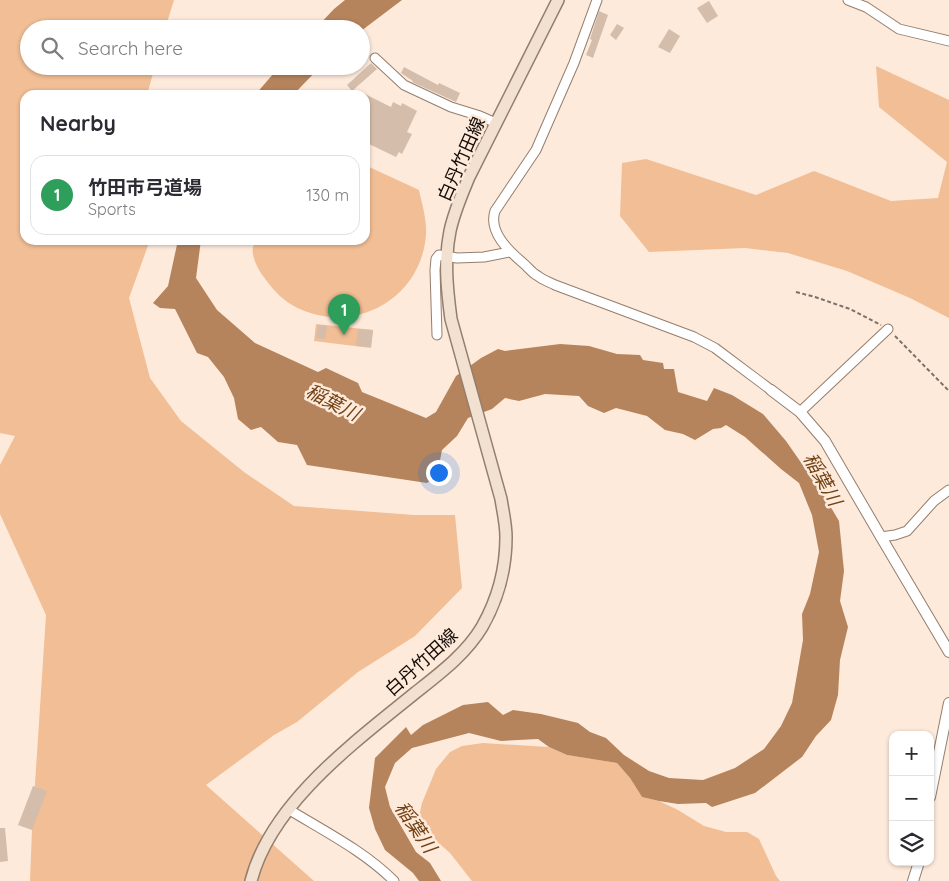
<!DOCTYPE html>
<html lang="en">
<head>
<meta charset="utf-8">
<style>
	:root { --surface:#fff; --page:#f2f2f3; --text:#2b2b33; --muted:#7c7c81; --line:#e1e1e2; --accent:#d93025 }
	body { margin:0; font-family:Quicksand,"Noto Sans JP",sans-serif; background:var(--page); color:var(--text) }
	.controls { position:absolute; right:15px; bottom:15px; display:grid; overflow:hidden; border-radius:10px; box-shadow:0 1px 4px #0004 }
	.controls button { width:45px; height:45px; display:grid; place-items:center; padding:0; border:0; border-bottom:1px solid var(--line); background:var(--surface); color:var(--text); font:25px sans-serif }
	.you { position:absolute; left:438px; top:472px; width:18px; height:18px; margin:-12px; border:4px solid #fff; border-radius:50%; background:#1a73e8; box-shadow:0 0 0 8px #1a73e833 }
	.badge { display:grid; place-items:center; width:32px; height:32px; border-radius:50%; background:var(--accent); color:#fff; font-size:16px; font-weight:700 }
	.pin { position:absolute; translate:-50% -41px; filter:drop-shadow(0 1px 2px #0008) }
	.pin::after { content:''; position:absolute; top:26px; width:18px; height:15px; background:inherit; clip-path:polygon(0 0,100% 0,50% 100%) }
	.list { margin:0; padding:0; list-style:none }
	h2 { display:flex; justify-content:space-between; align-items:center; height:65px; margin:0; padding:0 20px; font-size:21px }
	h2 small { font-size:16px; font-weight:400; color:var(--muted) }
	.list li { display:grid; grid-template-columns:32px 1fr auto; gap:15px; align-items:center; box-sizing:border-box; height:80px; margin:0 10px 10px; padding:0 10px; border:1px solid var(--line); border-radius:15px }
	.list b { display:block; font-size:19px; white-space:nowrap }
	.list p { margin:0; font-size:16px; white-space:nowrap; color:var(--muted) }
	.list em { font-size:16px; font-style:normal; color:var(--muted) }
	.icon { flex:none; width:28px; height:28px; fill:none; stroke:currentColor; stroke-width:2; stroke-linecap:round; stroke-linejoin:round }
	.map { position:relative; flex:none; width:949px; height:881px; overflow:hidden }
	.search { position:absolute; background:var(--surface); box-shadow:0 1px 4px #0004; left:20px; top:20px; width:350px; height:55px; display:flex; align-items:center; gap:12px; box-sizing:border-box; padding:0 18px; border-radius:28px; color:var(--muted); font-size:19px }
	.panel { position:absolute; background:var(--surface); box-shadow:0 1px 4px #0004; left:20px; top:90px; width:350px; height:155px; border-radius:15px }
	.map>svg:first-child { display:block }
	.green { fill:#f1be95 }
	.water { fill:#b5845c }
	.building { fill:#d4bdab }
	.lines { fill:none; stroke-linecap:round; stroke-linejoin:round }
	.minor-casing { stroke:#947e6d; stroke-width:11 }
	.tertiary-casing { stroke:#947e6d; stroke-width:12 }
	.secondary-casing { stroke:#947e6d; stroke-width:14 }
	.path { stroke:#7d7066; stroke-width:2; stroke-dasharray:4 2.5; stroke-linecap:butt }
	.minor { stroke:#fff; stroke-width:9 }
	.tertiary { stroke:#fff; stroke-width:10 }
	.secondary { stroke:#f2e0d1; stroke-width:11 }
	.labels { text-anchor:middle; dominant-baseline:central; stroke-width:5; stroke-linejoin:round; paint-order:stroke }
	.street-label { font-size:18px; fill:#140c06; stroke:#fdeadb }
	.water-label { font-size:19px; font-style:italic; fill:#734214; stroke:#fdeadb }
</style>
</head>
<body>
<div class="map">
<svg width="949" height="881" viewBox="0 0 949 881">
	<rect width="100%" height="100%" fill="#fdeadb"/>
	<!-- green -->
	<path class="green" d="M0,0h174l-9,29h-136v37h126l-8,29h-122v145h125l-21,58 21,80 31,43 63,51 50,34 120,9h41l7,73 -47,48 -57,36 -61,50 -23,13 -68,50 108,96h-284l2,-51 14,-215 -46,-101v-49l15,-29 -15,-3z
		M876,66l73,34v218l-39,-20 -63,-27 -59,-18 -43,-5 -96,4 -29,-36 2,-53 24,-4 110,36 58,-24 77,30 47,-3 9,-36 -68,-55z
		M365,165l54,25c3,14 8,30 7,45 -5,66 -76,103 -134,70 -12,-7 -21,-18 -29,-29 -5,-7 -12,-20 -10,-29 1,-2 2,-5 3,-7h109z
		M316,324l57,6 -2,18 -57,-7z
		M483,743l66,4 18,8 50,8 13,15 12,19 17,4 19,9 26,16 22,6h21l12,7 17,37 4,5h-308l-22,-28 -26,-23 -5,-13 3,-14 14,-34 14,-17 12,-6z"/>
	<!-- water -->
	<path class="water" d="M345,0h57l-41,31v-2h-46l19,-20z
		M280,66h41l-28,29h-38z
		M178,240h23l-5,38 21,32 38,33 63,29 8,-4 32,15 4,9 64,26 10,-6 20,-36 25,-18 17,-9 7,2 55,-7 29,2 28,8 23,1 3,5 20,3 1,6h10l4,23 29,9 7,-13 18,7 31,19 23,27 37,53 16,27 5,50 -4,30 8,26 -8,33 -2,35 -7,25 -15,16 -14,21 -47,36 -43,14 -6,-4 -28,1 -19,-3 -17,-4 -12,-19 -13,-15 -50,-8 -18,-8 -11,-8 -37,2 -32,-8 -57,15 -17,15 -10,24 5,20 26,45 14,11 11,18h-22l-6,-8 -28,-23 -10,-21 -6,-21 6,-50 31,-31 5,8 12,-10 40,-20 25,-3 15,13 10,-5 28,4 37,9 12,9 16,6 18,17 25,16 20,7 34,2 32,-12 29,-19 17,-23 11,-23 11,-63 -1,-26 8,-20 9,-42 -7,-37 -13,-32 -18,-14 -36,-32 -19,-12 -5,3 -8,1 -18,11 -12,-6 -18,-4 -18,-14 -31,-8 -12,5 -16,-7 -9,-10 -34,-2 -26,7 -14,-3 -13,11 -24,9 -11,18 -15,14 -5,26 -10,7 -120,-18 -10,-20 -19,-3 -17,-15 -10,3 -13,-11 -4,-21 -10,-21 -16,-20 -11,-4 -22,-44 -15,-1 -7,-5 15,-17z"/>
	<!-- building -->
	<path class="building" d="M709,1l9,15 -11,7 -10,-15z
		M599,11l9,4 -15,43 -7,-3 6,-15 -2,-1z
		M617,24l7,4 -8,12 -6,-5z
		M669,29l11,7 -10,17 -12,-6z
		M371,63l6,6 -25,22 -5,-6z
		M404,67l34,18 1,-2 21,10 -4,9 -44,-20 1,-1 -12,-8z
		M365,94l26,13 2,-5 8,4 1,-3 15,8 -10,21 5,2 -10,20 -3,-2 -3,5 -31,-15z
		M318,325l9,1 -2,13 -9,-1z
		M358,329l15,1 -2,17 -15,-1z
		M33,786l14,5 -15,39 -14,-5z
		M0,828h5l3,33 -8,1z"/>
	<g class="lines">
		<!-- minor casing -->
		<g class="minor-casing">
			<path id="minor" d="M597,0l-23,63 -38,87 -41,61c-7,21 14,40 28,52 5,4 9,10 15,13 5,4 11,6 17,9l139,52 21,11 56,42
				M848,0l18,7 33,22 50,12
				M375,58l29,27 47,22 29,9 16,7
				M437,335l-2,-65 1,-11 3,-4 18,3 27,-1 26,-5
				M800,412l88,-83
				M881,537l14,-2 12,-4 27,-30 15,-11
				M288,809c36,22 76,42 106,72"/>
		</g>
		<!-- tertiary casing -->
		<g class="tertiary-casing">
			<path id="tertiary" d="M771,390l29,22 25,29 56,96 68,115
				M930,797l19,-94
				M913,881l6,-19"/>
		</g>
		<!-- secondary casing -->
		<g class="secondary-casing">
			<path id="secondary" d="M251,881c20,-78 104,-139 164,-188 24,-19 51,-39 67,-66 16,-28 24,-58 24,-90 0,-13 -3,-25 -5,-38l-50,-180c-4,-30 -7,-58 -1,-88 4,-19 12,-37 19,-54l89,-177"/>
		</g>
		<!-- path -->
		<path class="path" d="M796,292l19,5 35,12 31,16
			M895,336l54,55"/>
		<!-- minor -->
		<use href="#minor" class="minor"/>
		<!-- tertiary -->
		<use href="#tertiary" class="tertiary"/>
		<!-- secondary -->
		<use href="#secondary" class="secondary"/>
	</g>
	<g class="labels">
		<!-- street labels -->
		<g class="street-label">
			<text transform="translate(461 159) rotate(-66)">白丹竹田線</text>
			<text transform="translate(421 662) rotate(-42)">白丹竹田線</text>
		</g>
		<!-- water labels -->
		<g class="water-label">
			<text transform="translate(333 402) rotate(27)">稲葉川</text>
			<text transform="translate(823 479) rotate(61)">稲葉川</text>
			<text transform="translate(416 827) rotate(56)">稲葉川</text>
		</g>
	</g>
</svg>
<div class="controls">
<button>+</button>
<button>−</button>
<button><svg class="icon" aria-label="layers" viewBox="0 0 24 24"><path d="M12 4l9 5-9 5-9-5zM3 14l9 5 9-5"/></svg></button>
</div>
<div class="you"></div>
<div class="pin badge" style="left:344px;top:335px;background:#2e9e5b">1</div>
<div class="search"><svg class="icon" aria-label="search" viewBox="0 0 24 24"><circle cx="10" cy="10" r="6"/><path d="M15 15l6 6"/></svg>Search here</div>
<section class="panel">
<h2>Nearby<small></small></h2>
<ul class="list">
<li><span class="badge" style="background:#2e9e5b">1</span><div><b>竹田市弓道場</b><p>Sports</p></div><em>130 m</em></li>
</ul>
</section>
</div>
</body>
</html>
